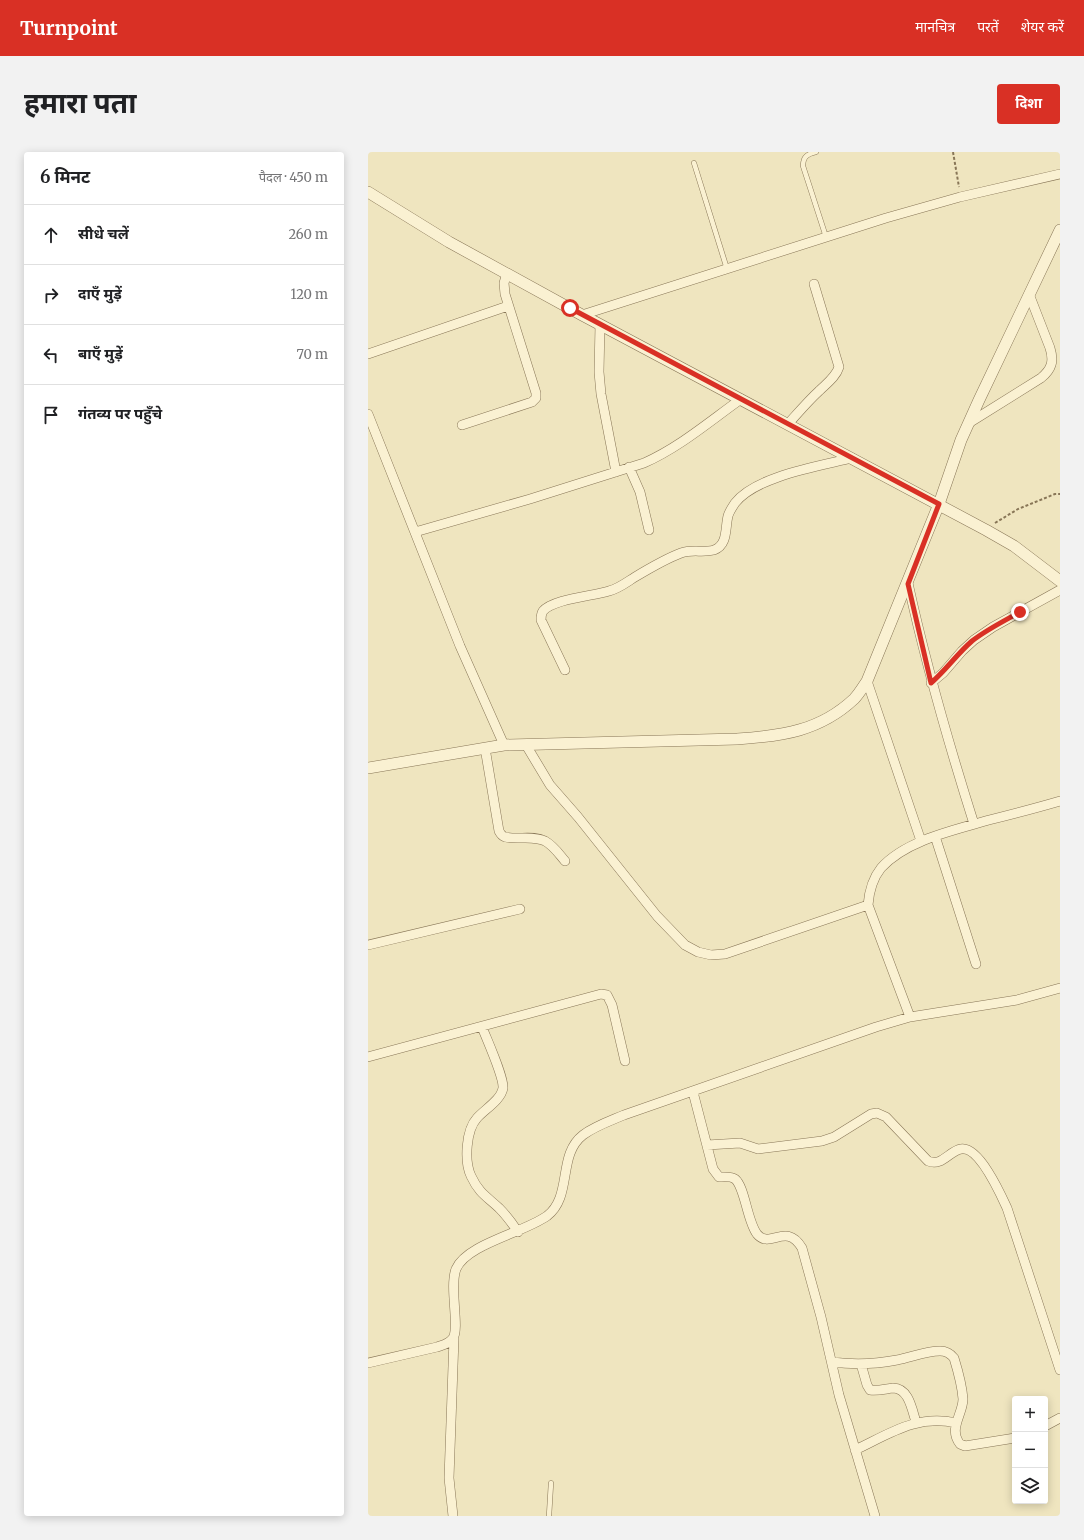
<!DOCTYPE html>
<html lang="hi">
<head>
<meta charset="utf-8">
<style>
	:root { --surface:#fff; --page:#f2f2f2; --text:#202124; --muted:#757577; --line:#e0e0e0; --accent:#d93025 }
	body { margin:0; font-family:Merriweather,"Noto Sans Devanagari",serif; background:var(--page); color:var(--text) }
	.controls { position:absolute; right:12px; bottom:12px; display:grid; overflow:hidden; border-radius:4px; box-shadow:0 2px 10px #0003 }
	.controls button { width:36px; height:36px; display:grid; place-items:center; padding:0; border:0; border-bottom:1px solid var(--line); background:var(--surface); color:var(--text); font:20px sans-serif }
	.stop { position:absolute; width:12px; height:12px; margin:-9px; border:3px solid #d93025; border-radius:50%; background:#fff }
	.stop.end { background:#d93025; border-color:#fff; box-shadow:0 1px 4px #0008 }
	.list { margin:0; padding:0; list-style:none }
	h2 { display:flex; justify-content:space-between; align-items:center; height:52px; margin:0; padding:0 16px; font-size:17px }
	h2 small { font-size:13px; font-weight:400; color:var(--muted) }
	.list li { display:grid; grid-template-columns:26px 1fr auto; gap:12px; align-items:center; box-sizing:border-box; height:60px; padding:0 16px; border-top:1px solid var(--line) }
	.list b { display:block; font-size:15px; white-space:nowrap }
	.list em { font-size:13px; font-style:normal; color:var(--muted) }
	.icon { flex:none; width:22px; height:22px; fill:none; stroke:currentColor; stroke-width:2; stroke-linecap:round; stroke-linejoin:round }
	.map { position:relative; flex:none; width:692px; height:1364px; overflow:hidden; border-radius:4px }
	header { display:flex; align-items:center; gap:24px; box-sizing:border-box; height:56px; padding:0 20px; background:var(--accent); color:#fff }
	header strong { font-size:19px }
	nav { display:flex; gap:22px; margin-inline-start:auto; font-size:14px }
	.intro { display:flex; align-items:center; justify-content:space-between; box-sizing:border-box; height:96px; padding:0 24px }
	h1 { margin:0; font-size:28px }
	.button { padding:10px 18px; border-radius:4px; background:var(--accent); color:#fff; font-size:14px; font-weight:700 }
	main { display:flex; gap:24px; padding:0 24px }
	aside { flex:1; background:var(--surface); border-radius:4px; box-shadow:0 2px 10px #0003 }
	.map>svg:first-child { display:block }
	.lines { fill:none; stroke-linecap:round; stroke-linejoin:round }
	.service-casing { stroke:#887657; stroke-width:5.5 }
	.minor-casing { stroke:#887657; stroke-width:10 }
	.tertiary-casing { stroke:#887657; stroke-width:12 }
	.path { stroke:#887657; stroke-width:2; stroke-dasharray:3 2; stroke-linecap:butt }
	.service { stroke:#faf1d2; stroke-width:4.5 }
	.minor { stroke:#faf1d2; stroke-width:9 }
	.tertiary { stroke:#faf1d2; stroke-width:11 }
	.route { stroke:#d93025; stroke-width:5 }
</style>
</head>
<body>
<header>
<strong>Turnpoint</strong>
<nav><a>मानचित्र</a><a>परतें</a><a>शेयर करें</a></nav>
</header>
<div class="intro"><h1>हमारा पता</h1><a class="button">दिशा</a></div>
<main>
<aside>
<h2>6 मिनट<small>पैदल · 450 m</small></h2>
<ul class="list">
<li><svg class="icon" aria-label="ahead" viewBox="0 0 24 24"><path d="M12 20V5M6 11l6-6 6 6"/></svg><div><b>सीधे चलें</b></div><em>260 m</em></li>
<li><svg class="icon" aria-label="right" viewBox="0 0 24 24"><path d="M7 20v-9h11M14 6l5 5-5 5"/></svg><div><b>दाएँ मुड़ें</b></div><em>120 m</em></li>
<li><svg class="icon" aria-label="left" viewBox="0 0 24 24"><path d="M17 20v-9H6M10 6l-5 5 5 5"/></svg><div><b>बाएँ मुड़ें</b></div><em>70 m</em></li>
<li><svg class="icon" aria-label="arrive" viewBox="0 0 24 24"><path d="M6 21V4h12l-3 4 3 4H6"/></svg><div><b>गंतव्य पर पहुँचे</b></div></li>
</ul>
</aside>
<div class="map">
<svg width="692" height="1364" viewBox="0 0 692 1364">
	<rect width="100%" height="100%" fill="#efe5bf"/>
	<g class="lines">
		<!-- service casing -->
		<g class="service-casing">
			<path id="service" d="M448,0c-9,2 -13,5 -13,14l23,71
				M326,11l33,106
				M181,1364l2,-33"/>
		</g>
		<!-- minor casing -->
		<g class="minor-casing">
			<path id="minor" d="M214,163l304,-97 74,-21 100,-23
				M232,173l-1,47 2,22 15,78
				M0,202l140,-48
				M0,262l92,232 44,99
				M601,271l72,-45c11,-9 13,-17 9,-30l-21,-54
				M420,272c10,-11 20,-23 31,-33 7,-7 17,-14 20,-24l-25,-83
				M94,273l70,-23 4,-4v-5l-31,-99 -1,-11 3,-10
				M261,315l11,25 9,38
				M47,380l115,-33 114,-36c36,-16 66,-42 97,-64
				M540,431c18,82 41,162 66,241
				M197,518l-24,-50c0,-3 0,-6 2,-9 10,-12 50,-15 66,-20 9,-2 18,-9 26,-14 15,-9 30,-18 46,-24 11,-4 22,0 33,-3 14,-5 11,-22 14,-34 1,-4 5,-10 7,-13 21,-27 85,-37 117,-45
				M499,529l54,160
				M563,531l12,-10 19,-22 12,-11 19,-13 67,-37
				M158,593l24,40 28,32 79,99 28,29 13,7 13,3 14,-1 143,-49 42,112
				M117,596l14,83c1,2 3,5 6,6 13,3 28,-2 40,4 9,5 14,13 20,20
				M567,684l41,128
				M500,753c1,-12 5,-27 13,-37 25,-28 74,-38 108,-48 24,-6 47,-12 71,-19
				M0,793l152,-36
				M114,875c5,13 22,50 21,61 -2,12 -18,21 -26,30 -11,12 -13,43 -6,58 8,17 15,20 28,32 7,7 13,15 19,24
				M0,905l233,-63 6,1 5,10 13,56
				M325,940l20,77 6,8c5,0 12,-1 16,2 10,8 12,42 22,55 13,16 29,-13 45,14l19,69 18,78 36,121
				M339,993l33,-2 18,6 64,-8 12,-4 37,-23 6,-1 9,4 42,44c14,6 21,-10 33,-12 18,-3 40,46 46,59l53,162
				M464,1210c22,3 44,2 65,-2 15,-3 29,-9 43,-9 6,0 10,2 14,7 4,13 8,27 9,41 0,15 -15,30 -3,45l5,2 50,-8
				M0,1211l69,-16c6,-2 12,-3 16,-9 7,-10 -4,-51 3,-69 11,-25 67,-36 91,-53 26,-20 10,-61 36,-81 12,-9 27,-14 41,-20l252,-88 34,-10 107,-17 43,-12
				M493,1212l6,21 3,5c8,1 15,-1 23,-2 16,0 19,22 23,34
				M677,1274l15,-8
				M487,1298c34,-16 62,-36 101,-27
				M85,1364l-4,-38 5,-140"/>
		</g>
		<!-- tertiary casing -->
		<g class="tertiary-casing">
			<path id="tertiary" d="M0,40l81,50 133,73 404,215 28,16 46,35
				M0,616l136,-23 233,-6c45,-3 83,-8 117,-40 5,-5 9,-12 13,-18l72,-177 22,-64 18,-40 81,-170"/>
		</g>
		<!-- path -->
		<path class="path" d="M585,0l6,35
			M627,371l23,-14 37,-15h5"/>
		<!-- service -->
		<use href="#service" class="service"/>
		<!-- minor -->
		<use href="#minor" class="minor"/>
		<!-- tertiary -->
		<use href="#tertiary" class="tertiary"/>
	</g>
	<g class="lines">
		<!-- route -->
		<path class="route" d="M202,156l369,196 -31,80 23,99c15,-13 26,-29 41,-42 14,-11 32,-20 48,-29"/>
	</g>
</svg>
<div class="controls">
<button>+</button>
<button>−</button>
<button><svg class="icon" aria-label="layers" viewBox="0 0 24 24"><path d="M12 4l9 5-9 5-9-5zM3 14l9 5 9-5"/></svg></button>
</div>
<div class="stop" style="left:202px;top:156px"></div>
<div class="stop end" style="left:652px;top:460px"></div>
</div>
</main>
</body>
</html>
